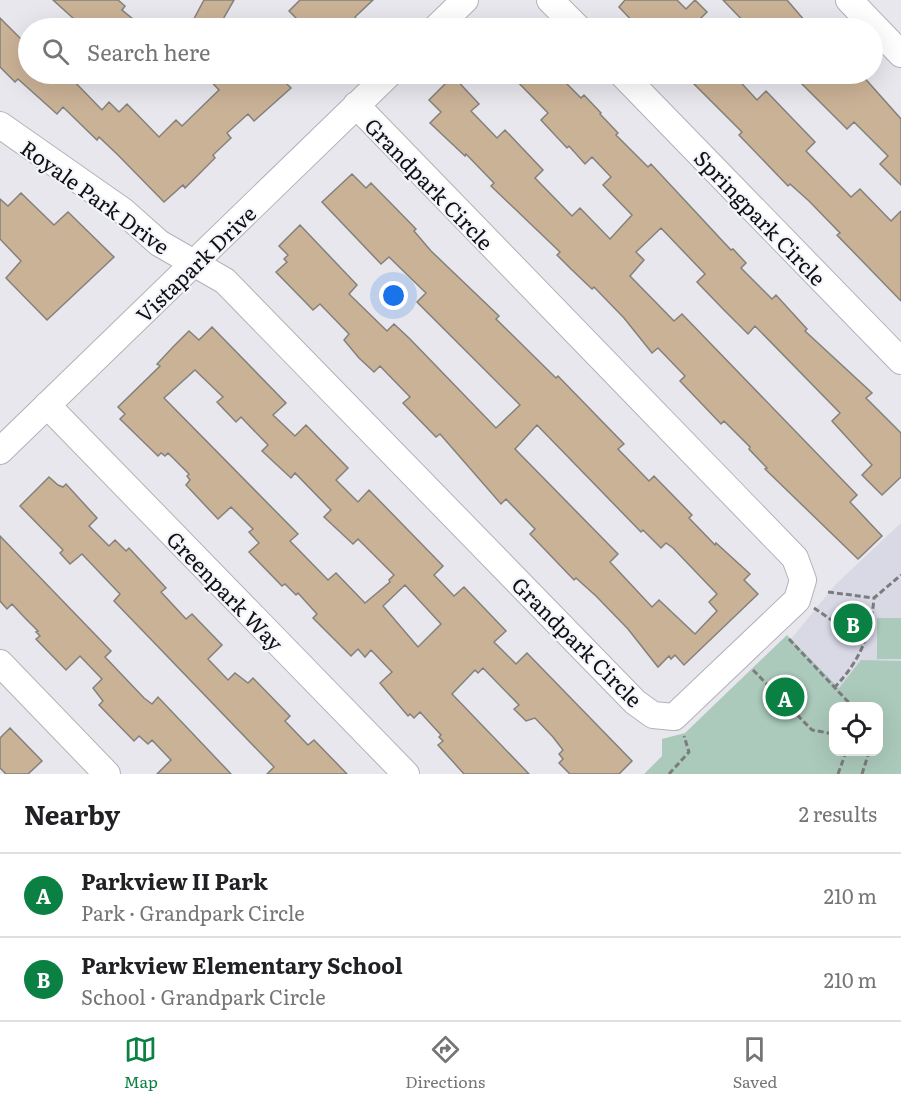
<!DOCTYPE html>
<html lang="en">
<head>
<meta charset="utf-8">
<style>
	:root { --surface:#fff; --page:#f2f2f2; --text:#202124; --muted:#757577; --line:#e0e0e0; --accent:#0b8043 }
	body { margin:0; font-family:Literata,serif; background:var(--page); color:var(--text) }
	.controls { position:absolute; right:18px; bottom:18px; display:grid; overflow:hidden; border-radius:12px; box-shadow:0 6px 24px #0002 }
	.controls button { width:54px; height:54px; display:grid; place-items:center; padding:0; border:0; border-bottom:2px solid var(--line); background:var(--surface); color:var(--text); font:30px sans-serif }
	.you { position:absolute; left:394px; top:296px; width:21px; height:21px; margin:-15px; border:4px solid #fff; border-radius:50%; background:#1a73e8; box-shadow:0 0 0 9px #1a73e833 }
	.badge { display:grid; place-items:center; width:39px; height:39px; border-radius:50%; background:var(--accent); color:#fff; font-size:20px; font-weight:700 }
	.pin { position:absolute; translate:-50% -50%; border:3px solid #fff; box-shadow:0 2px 6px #0006 }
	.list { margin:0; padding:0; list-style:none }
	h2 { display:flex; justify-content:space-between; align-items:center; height:78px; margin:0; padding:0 24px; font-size:26px }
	h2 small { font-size:20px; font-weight:400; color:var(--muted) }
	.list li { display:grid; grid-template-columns:39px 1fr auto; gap:18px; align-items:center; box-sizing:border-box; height:84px; padding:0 24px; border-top:2px solid var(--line) }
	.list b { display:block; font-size:22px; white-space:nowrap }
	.list p { margin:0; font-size:20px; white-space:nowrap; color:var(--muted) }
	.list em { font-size:20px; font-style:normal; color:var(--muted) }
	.icon { flex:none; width:33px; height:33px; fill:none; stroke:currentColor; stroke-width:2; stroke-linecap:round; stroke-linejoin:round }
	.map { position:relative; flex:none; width:901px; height:774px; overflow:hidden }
	.search { position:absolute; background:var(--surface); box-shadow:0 6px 24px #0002; left:18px; right:18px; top:18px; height:66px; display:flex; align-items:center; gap:15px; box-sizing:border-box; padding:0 21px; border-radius:33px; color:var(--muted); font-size:22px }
	.sheet { height:246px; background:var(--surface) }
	nav { display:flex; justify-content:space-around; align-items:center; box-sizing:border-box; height:84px; border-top:2px solid var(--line); background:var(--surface); font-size:16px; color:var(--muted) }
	nav a { display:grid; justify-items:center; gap:3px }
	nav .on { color:var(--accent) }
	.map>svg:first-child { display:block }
	.built { fill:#d9d9e6 }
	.green { fill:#abcabb; fill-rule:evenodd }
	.building { fill:#cab296; stroke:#84807c; stroke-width:1.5; fill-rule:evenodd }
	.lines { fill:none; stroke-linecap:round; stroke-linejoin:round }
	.minor-casing { stroke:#b2b2b8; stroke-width:28 }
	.path { stroke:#7c7c80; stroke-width:3; stroke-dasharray:6 3; stroke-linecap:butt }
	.minor { stroke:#fff; stroke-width:26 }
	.labels { text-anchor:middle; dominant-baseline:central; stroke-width:4.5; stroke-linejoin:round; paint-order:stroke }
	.street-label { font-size:21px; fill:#0f1011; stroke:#f4f5fb }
</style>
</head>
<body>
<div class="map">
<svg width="901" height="774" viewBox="0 0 901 774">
	<rect width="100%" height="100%" fill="#e7e7ed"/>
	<!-- built -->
	<path class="built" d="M901,523v225l-23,-42 -39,-18 -48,-49 45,-55z"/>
	<!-- green -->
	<path class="green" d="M877,618h24v41h-24z
		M787,635l52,53 22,-28 40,1v113h-257l18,-18v-17l23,-6zM834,706h44v46h-44z"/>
	<!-- building -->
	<path class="building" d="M53,0h65l7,6 -3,4 22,18h-60z
		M204,0h30l-16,28h-29z
		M300,0h73l-18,17 3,4 -8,7h-65l11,-10 -7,-7z
		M625,0h52l9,9 9,-9 12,12 -9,9 8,7h-67l-20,-21z
		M723,0h64l24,28h-61z
		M0,18l28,28v28h39l35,36 7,-8 10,10 8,-8 32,33 17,-17 6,6 37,-36 -15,-16h34l6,5 6,-5h48l-11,10 4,4 -37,33 -6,-7 -21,19 4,5 -18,17 2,3 -30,30 -2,-3 -19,17 -46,-47 -19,-18 -2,3 -34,-33 -6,7 -39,-35 -3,3 -15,-15z
		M510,74h47l24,24 3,-3 17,18 -1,1 18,19 -2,2 32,32 3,-3 80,86 2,-1 13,14 -5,5 31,31 4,-4 31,34 -2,2 67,62 -6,5 35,35v44l-19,18 -20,-20 10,-10 -40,-44 8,-8 -85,-87 -7,8 -25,-25 -26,-27 8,-8 -44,-46 -25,24 8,8 -14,16 44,45 8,-7 175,181 -7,7 32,34 -24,23 -93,-90 2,-1 -18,-19 1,-2 -26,-26 -3,3 -41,-43 5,-5 -27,-28 -6,5 -28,-35 -30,-31 -2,2 -21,-20 -14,-14 3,-3 -69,-66 3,-3 -28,-29 -1,2 -35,-33 11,-11 -12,-12 24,-24 26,28 -8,7 26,27 8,-8 38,40 -8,8 37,38 8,-8 30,31 22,-24 -29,-30 8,-8 -19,-20 -7,7 -16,-18 -2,2 -26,-28 7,-7z
		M684,74h49l24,26 9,-9 49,51 -9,9 45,46 9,-8 31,32 10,-10v90l-64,-66 3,-2 -31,-32 -19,-17 -2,2 -49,-51 3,-3z
		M792,74h69l40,45v66l-21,-21 8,-8 -34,-34 -7,7z
		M352,174l14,14 5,-5 45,46 -2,2 17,20 68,65 -3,3 60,59 2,-2 66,68 -6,5 31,32 5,-5 38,39 -3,3 26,27 1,-2 34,31 -6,6 14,14 -74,71 -9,-10 -4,4 -2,-3 -11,11 -30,-38 -32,-33 -20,-18 -2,2 -44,-46 5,-5 -29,-30 -5,5 -61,-70 -4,3 -33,-34 7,-6 -30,-31 -6,6 -15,-14 -15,-18 5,-6 -29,-30 -7,6 -37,-38 11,-10 -3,-3 4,-4 -9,-9 21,-21 57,60 -8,9 38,37 7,-7 16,15 86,89 24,-23 -103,-103 9,-9 -37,-36 -8,7 -59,-62zM537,425l104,107 2,-2 18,18 5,-5 7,5 44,46 -8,8 8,9 -22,23 -36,-34 -7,7 -42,-45 8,-8 -103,-105z
		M21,193l33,32 14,-13 46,45 -67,63 -41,-42 15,-17 -21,-22v-40l8,7z
		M212,327l74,76 -13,12 22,21 11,-11 42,43 -12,12 22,22 11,-12 74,76 -9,9 20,21 10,-9 42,44 -12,11 22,22 11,-11 105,108 -13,13h-49l-11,-11 4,-4 -4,-5 4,-4 -10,-13 -18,-19 -9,3 -12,-12 5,-4 -36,-37 -5,5 -3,-3 -23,24 77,80h-65l-26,-29 5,-4 -4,-4 2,-2 -21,-23 -6,6 -4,-4 -2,2 -28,-33 12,-11 -21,-22 -6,7 -7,-8 -7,7 -38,-38 4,-4 -19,-21 -2,2 -11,-11 -3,2 -33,-34 10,-9 -10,-11 4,-3 -22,-22 -13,12 -32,-34 4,-5 -3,-4 2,-2 -21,-21 -3,3 -4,-3 -3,3 -38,-37 5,-5 -7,-7 42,-41 -3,-2 16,-17 16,-16 10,9zM195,370l28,27 -6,5 19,20 5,-5 27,28 -6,6 29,27 4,-5 36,37 -7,7 29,27 5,-5 36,36 -5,5 1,2 -25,21 -29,-30 -8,7 -38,-39 8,-7 -134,-136zM405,585l36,39 -23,23 -35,-41z
		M49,477l9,8 5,2 3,-3 31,34 -8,8 20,20 6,-6 11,11 3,-3 37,40 -5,4 25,27 6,-5 30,31 -14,14 20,21 7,-7 13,10 5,-5 37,38 -5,5 23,24 6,-5 33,34h-80l7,-7 -160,-166 6,-7 -38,-40 -12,10 -10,-11 3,-3 -43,-44z
		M0,536l111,115 -6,6 39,41 8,6 6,-7 73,77h-74l14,-14 -19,-20 -4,4 -9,-8 -5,5 -35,-36 4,-4 -10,-13 9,-9 -22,-23 -14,14 -30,-31 4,-3 -4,-4 2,-1 -13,-13 -13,-14 -5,5 -7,-8z
		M10,728l32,33 -14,13h-22l-6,-6v-30z"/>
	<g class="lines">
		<!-- minor casing -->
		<g class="minor-casing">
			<path id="minor" d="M550,0l28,28
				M849,0l52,54
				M436,28l29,-28
				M622,74l279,287
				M0,125l123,86 36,32 66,38 410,421 18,13 21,2 123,-117 6,-20 -8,-22 -439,-453
				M47,405l359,369
				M0,451l389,-377
				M0,663l107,111"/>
		</g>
		<!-- path -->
		<path class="path" d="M828,592l46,6 27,-23
			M814,608l22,15 34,6
			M789,639l63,67
			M753,670l59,60 22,4
			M834,688c25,-26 37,-53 40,-90
			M669,774l20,-22 -5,-16
			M838,774l8,-22
			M862,774l7,-22"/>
		<!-- minor -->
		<use href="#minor" class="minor"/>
	</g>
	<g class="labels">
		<!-- street labels -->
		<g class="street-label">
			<text transform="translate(430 183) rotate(46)">Grandpark Circle</text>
			<text transform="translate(96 196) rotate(36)">Royale Park Drive</text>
			<text transform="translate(761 217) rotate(46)">Springpark Circle</text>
			<text transform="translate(195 263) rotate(-44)">Vistapark Drive</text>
			<text transform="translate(226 590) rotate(46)">Greenpark Way</text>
			<text transform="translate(578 641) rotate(45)">Grandpark Circle</text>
		</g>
	</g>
</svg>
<div class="controls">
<button><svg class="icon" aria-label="locate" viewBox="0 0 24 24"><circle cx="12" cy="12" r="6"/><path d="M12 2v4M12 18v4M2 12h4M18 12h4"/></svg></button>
</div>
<div class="you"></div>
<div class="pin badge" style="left:785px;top:697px">A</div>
<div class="pin badge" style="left:853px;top:623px">B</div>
<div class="search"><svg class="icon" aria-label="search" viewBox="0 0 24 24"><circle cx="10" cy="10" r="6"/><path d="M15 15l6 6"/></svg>Search here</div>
</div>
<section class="sheet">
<h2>Nearby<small>2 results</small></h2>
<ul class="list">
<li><span class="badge">A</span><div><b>Parkview II Park</b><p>Park · Grandpark Circle</p></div><em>210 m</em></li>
<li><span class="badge">B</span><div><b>Parkview Elementary School</b><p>School · Grandpark Circle</p></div><em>210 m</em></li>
</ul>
</section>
<nav>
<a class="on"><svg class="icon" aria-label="map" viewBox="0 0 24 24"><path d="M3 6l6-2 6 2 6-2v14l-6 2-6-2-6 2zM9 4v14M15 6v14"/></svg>Map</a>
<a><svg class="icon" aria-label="directions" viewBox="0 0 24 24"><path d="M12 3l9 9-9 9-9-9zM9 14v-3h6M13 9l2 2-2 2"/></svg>Directions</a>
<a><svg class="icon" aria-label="saved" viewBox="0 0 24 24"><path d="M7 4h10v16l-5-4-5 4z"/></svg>Saved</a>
</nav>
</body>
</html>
